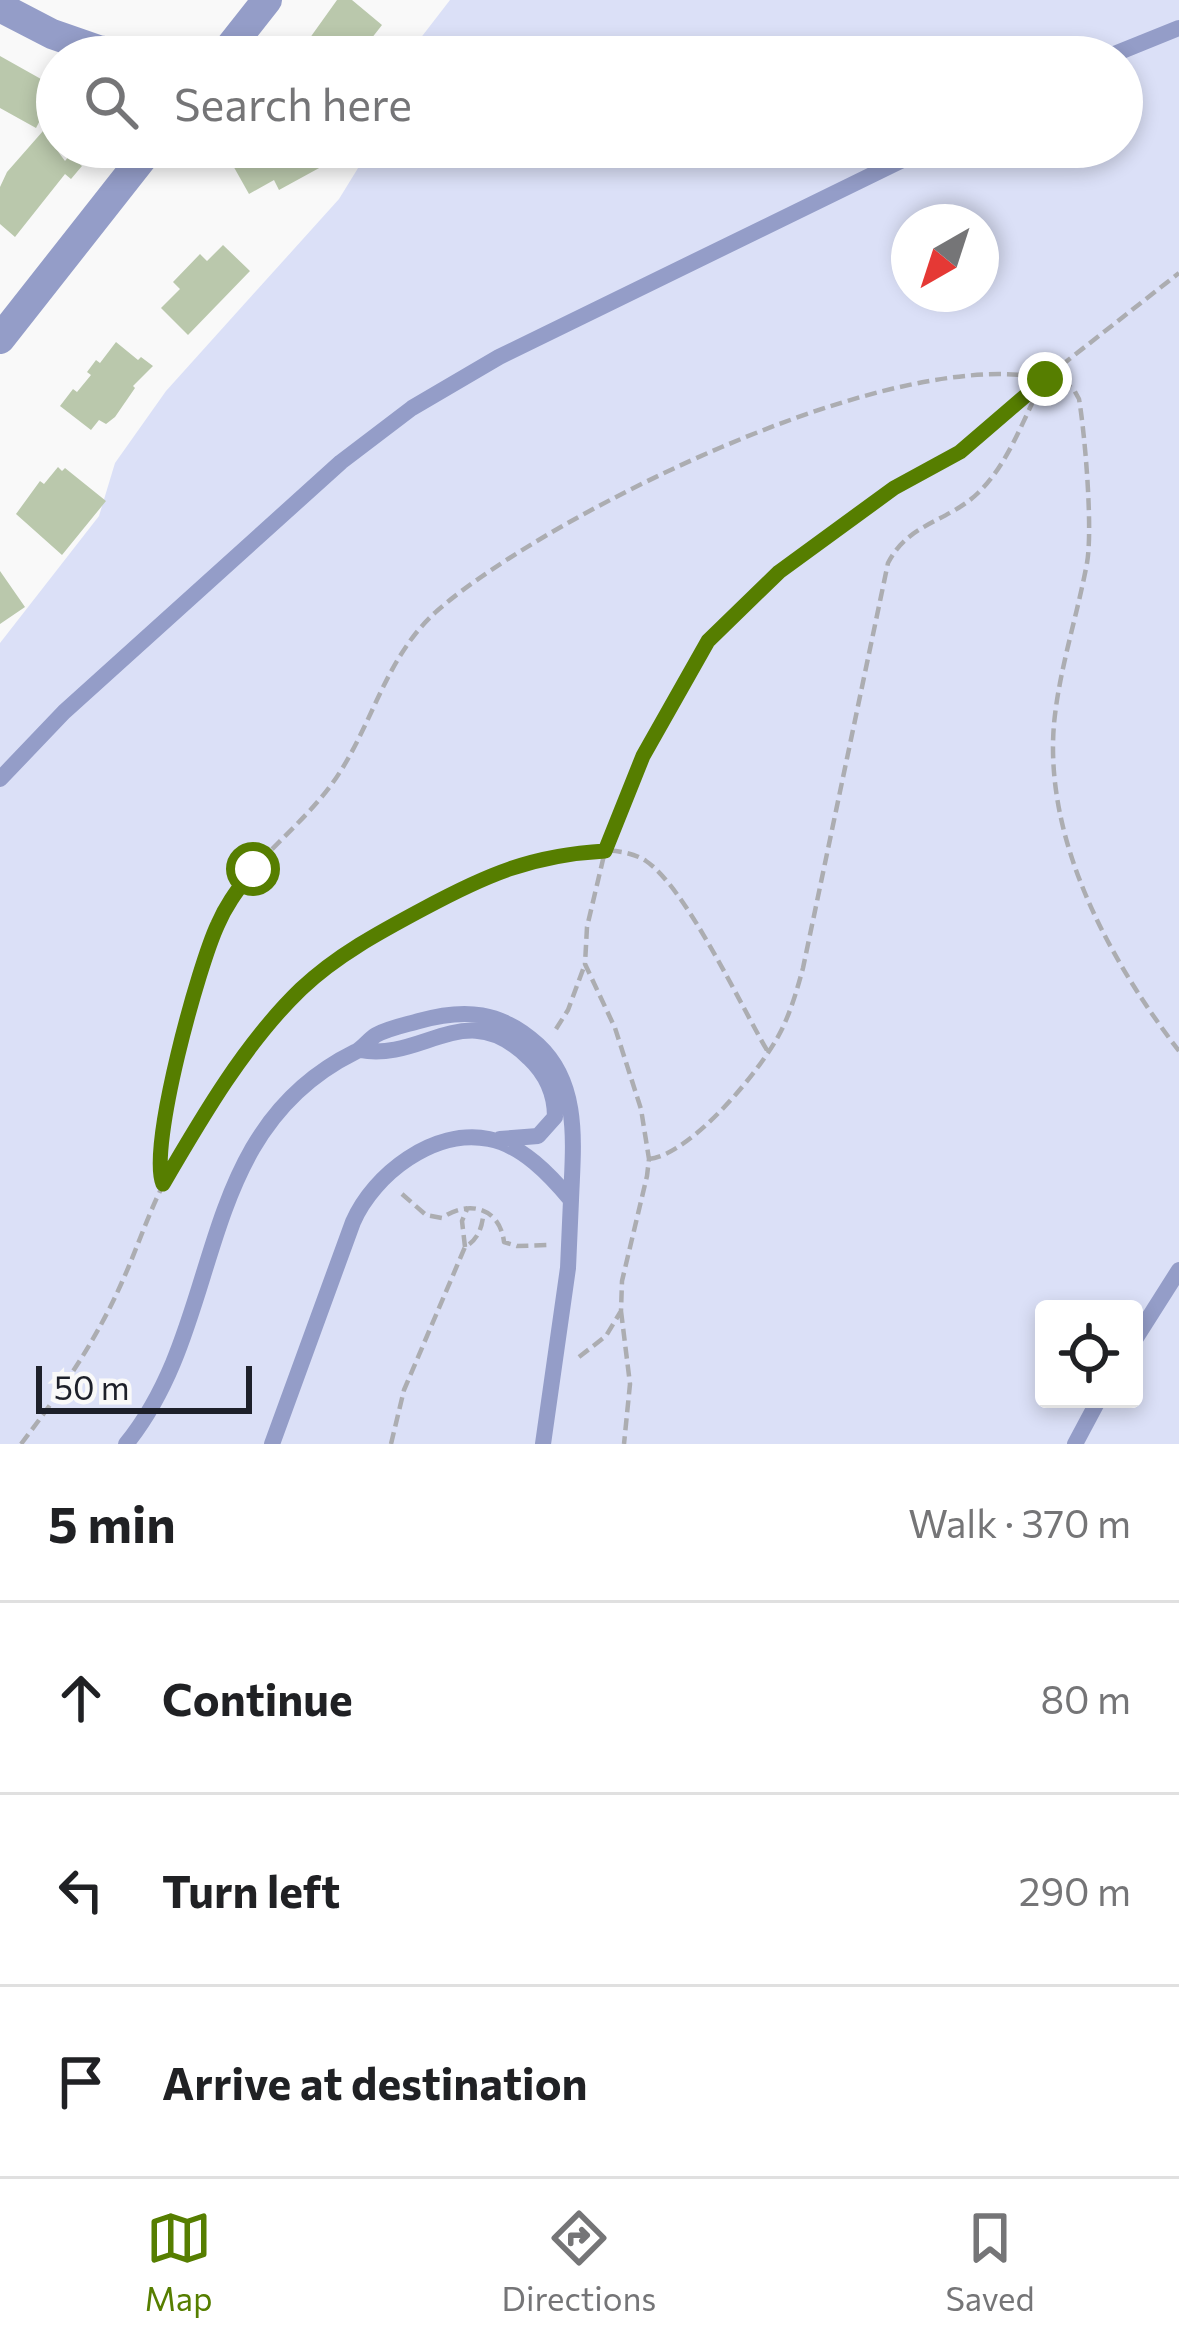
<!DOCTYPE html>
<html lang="en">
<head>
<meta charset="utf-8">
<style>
	:root { --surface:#fff; --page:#f6f6f6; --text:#202124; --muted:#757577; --line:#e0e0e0; --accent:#567e00 }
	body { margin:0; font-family:Commissioner,sans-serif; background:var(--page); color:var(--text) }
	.controls { position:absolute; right:36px; bottom:36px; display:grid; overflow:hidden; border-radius:12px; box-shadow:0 6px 18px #0003 }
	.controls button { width:108px; height:108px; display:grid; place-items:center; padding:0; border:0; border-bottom:3px solid var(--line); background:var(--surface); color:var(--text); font:60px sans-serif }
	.compass { position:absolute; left:891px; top:204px; width:108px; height:108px; border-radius:50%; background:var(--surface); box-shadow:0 6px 18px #0003; rotate:219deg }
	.scale { position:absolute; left:36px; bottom:30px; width:216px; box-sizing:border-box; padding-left:12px; border:6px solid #1d202a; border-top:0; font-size:33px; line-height:42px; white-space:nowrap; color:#1d202a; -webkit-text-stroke:9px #f9f9f9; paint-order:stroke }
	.stop { position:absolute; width:36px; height:36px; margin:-27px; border:9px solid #567e00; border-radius:50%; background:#fff }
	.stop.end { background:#567e00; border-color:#fff; box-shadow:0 3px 12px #0008 }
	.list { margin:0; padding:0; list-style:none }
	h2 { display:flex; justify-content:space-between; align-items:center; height:156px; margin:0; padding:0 48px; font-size:51px }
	h2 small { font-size:39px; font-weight:400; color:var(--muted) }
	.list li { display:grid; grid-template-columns:78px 1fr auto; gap:36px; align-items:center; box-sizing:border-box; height:192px; padding:0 48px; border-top:3px solid var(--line) }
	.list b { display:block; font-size:45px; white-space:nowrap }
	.list em { font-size:39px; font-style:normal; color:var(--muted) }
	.icon { flex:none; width:66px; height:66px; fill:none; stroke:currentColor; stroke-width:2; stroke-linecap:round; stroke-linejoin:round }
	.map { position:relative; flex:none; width:1179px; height:1444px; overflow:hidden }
	.search { position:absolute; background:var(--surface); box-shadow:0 6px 18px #0003; left:36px; right:36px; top:36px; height:132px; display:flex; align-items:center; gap:30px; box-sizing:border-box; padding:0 42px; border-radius:66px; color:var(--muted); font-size:45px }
	.sheet { height:732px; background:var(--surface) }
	nav { display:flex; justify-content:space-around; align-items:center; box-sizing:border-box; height:168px; border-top:3px solid var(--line); background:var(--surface); font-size:33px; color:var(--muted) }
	nav a { display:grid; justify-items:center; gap:6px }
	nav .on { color:var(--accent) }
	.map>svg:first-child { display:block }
	.green { fill:#dbe0f7; fill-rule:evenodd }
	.building { fill:#bac8ac }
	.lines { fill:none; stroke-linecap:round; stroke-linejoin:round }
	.path { stroke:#acadb1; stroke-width:4.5; stroke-dasharray:12 6; stroke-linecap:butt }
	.service { stroke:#949dc8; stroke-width:16 }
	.minor { stroke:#949dc8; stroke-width:30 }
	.route { stroke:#567e00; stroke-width:15 }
</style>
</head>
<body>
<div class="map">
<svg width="1179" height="1444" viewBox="0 0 1179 1444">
	<rect width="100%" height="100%" fill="#f9f9f9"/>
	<!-- green -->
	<path class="green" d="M450,0h729v1444h-1179v-801l99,-127 16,-53 51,-72 173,-192 32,-52h751v-90h-716zM909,222h72v72h-72zM1044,1309h90v90h-90z"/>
	<!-- building -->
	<path class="building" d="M337,0h15l30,25 -25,32h-46l-9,-8z
		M0,56l57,32 -21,40 -36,-20z
		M43,131l22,30 4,-5 13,10 -11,13 -6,-5 -50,63 -15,-13v-37l7,-15z
		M258,147h91l3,3 -73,40 -5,-10 -25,14 -18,-32z
		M223,245l27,26 -62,64 -27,-27 19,-19 -7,-7 27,-28 7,7z
		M116,342l22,18 3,-3 12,9 -20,20 2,2 -20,29 -9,7 -7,-4 -8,10 -31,-24 13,-17 4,3 14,-17 -4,-3 9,-12 4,3z
		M58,467l4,4 3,-3 41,33 -44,54 -46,-41 24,-33 4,3z
		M0,571l25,36 -25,17z"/>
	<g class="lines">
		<!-- path -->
		<path class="path" d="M556,1029l12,-19 17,-46
			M649,1159c43,-5 113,-90 132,-128 10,-20 16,-41 22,-63l85,-405c20,-40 60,-41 90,-70 30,-29 44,-71 63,-108
			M163,1183c-17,-38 44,-250 70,-288 31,-45 78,-77 107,-123 35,-55 47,-117 98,-162 111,-97 495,-289 635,-222l6,11c6,35 14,130 8,164 -10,54 -28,107 -33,161 -10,117 56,237 125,327
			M402,1194l24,21 16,3c27,-19 58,-10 62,24l13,4 32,-1
			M465,1247l-3,-26 6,-14
			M621,1311l9,73 -6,60
			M579,1357l27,-21 15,-25 1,-30 25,-105 2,-17 -8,-50 -26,-81 -30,-64 2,-37 18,-76 38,-95 65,-115 71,-69 115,-85 66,-35 84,-73 135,-106
			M21,1444c39,-51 75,-103 101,-162 15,-33 26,-68 43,-101 32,-63 84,-143 137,-192 36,-34 78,-57 121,-80 27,-15 53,-30 82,-41 35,-13 108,-29 141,-7 40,27 95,145 122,191
			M391,1444l13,-54 61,-143c15,-9 17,-21 19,-37"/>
		<!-- service -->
		<path class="service" d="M1107,57l72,-29
			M0,779l64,-67 277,-250 71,-54 87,-51 430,-210
			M360,1050c64,12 106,-55 169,8 17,16 26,36 26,59l-17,19 -38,3
			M1134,1341l45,-71
			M126,1444c101,-124 65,-311 229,-392 8,-4 13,-12 21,-17 13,-7 29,-10 43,-14 46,-13 82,-10 119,24 43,40 35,101 33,155
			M272,1444l81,-222c21,-48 81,-94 136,-83 33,6 61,36 82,61l-3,68 -25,176
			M1075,1444l24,-45"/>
		<!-- minor -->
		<path class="minor" d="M0,7l52,27 46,16 53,7
			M222,57l45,-57
			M0,339l151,-192"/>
	</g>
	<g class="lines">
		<!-- route -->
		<path class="route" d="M253,869c-13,18 -26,34 -35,55 -19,40 -70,223 -55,260 39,-67 82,-141 138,-195 36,-34 79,-57 122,-80 63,-34 109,-54 182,-58l38,-95 65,-115 71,-69 115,-84 66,-36 85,-73"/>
	</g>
</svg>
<div class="controls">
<button><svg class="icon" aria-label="locate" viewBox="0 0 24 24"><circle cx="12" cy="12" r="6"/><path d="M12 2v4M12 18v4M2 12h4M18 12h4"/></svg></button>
</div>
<svg class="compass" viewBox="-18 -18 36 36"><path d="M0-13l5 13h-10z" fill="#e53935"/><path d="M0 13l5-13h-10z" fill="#757577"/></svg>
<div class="scale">50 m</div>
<div class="stop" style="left:253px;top:869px"></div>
<div class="stop end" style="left:1045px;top:379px"></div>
<div class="search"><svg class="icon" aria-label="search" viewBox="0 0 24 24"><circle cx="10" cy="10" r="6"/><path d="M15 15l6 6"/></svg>Search here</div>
</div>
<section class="sheet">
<h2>5 min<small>Walk · 370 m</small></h2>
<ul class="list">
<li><svg class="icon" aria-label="ahead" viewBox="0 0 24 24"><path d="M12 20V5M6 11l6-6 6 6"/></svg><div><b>Continue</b></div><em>80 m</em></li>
<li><svg class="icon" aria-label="left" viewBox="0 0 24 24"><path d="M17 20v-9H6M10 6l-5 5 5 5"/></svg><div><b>Turn left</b></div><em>290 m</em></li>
<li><svg class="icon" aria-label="arrive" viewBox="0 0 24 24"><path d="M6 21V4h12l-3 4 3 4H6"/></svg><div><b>Arrive at destination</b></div></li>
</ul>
</section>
<nav>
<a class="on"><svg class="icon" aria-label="map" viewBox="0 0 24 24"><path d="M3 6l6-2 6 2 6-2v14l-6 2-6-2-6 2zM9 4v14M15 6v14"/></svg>Map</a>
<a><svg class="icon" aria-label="directions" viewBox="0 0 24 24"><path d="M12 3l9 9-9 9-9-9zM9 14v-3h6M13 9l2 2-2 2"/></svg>Directions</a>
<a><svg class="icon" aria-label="saved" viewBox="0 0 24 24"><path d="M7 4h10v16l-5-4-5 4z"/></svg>Saved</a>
</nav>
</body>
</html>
